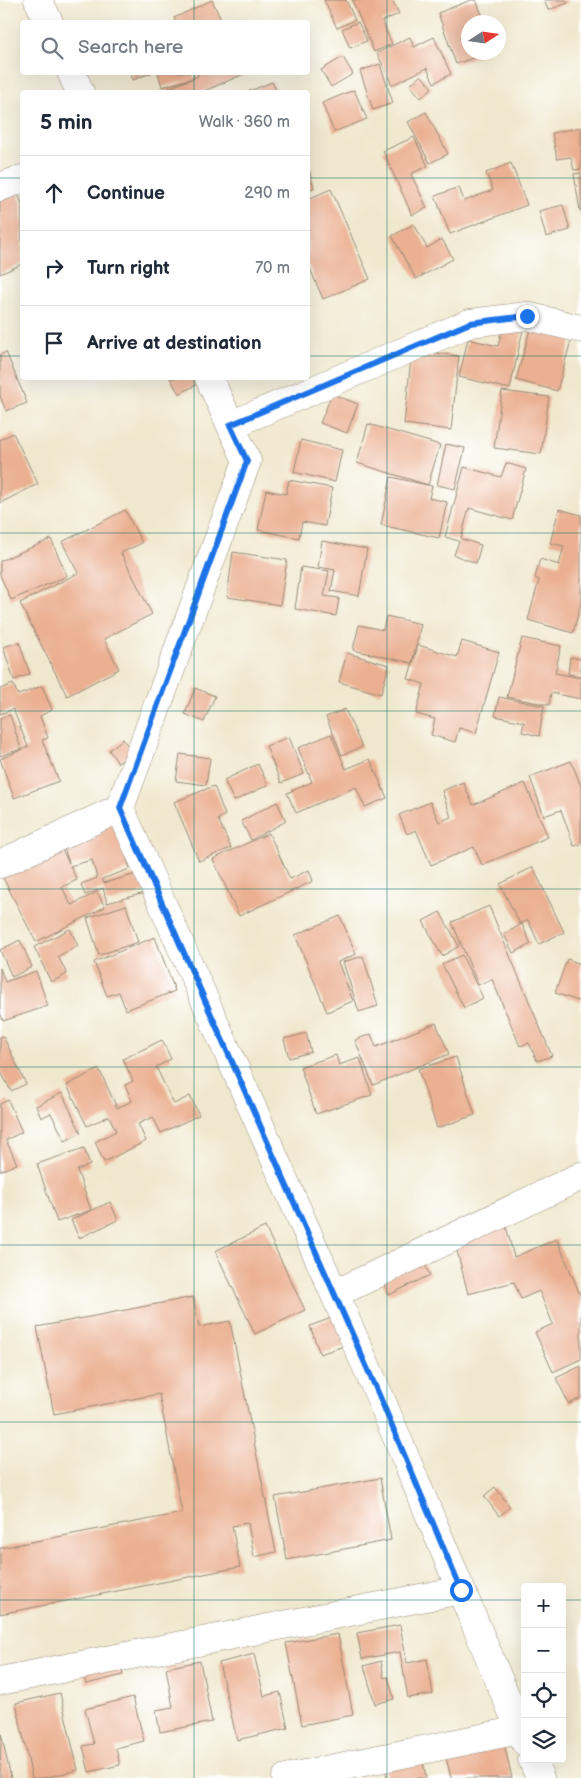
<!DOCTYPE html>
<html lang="en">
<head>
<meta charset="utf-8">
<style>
	:root { --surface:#fff; --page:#f6f6f7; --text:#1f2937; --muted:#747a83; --line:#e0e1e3 }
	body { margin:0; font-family:"Balsamiq Sans",sans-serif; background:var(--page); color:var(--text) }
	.controls { position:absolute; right:15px; bottom:15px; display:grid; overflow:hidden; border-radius:5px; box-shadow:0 5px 20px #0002 }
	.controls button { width:45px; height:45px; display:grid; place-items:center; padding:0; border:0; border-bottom:1px solid var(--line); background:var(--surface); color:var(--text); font:25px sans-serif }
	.compass { position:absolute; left:461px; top:15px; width:45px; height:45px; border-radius:50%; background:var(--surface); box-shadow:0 5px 20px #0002; rotate:78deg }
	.stop { position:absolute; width:15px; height:15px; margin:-11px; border:4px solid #1a73e8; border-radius:50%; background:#fff }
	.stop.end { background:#1a73e8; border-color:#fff; box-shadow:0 1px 5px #0008 }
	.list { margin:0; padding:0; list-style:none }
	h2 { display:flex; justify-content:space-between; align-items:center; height:65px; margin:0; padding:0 20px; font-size:21px }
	h2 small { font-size:16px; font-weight:400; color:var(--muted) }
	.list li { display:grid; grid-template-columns:32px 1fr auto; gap:15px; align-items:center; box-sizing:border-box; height:75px; padding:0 20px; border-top:1px solid var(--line) }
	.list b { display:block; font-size:19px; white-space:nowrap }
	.list em { font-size:16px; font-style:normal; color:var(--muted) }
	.icon { flex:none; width:28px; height:28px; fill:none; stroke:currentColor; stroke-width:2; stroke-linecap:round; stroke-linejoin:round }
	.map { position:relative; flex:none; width:581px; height:1778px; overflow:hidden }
	.search { position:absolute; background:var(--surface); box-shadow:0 5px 20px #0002; left:20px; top:20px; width:290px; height:55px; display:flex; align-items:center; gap:12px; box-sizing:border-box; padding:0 18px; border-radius:5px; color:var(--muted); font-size:19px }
	.panel { position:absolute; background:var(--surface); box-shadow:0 5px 20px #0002; left:20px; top:90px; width:290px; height:290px; border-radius:5px }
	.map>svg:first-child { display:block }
	.building { fill:#ebb092 }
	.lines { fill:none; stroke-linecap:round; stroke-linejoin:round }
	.minor-casing { stroke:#968976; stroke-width:29 }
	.minor { stroke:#fff; stroke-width:28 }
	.route { stroke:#1a73e8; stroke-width:6 }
	.grid { fill:none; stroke:#0f766e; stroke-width:1; stroke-opacity:0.55 }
</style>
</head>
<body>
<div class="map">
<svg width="581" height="1778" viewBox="0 0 581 1778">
	<rect width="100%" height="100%" fill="#fff"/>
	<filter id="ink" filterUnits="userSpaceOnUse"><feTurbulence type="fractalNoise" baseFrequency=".02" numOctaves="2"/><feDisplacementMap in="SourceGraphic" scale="10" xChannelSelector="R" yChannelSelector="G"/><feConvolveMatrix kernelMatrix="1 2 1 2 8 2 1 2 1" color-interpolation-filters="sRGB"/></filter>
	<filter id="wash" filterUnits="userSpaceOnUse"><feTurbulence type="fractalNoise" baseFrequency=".0096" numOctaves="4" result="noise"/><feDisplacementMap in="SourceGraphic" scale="20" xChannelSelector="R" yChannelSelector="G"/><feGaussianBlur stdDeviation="1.12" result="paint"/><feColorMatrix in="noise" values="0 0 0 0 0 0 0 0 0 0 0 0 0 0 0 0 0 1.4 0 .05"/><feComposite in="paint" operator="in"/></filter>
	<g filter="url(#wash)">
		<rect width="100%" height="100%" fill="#f0e8ce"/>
		<g id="blocks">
			<!-- building -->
			<path class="building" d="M212,0l10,22h-46l-2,-4z
				M324,0h22l9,20 -18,8z
				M352,0h40l7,14 -17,7 10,23 -18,8z
				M471,0h5l9,22h-17v30l19,1 -31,11 -18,-51z
				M544,0h22l2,3 -20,7z
				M358,22l9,19 -17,7 -8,-19z
				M410,37l4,10 20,-10 17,37 -17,9 -7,-15 -35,17 -15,-32z
				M343,57l10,17 -22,13 -10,-17z
				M380,64l13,39 -20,7 -13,-39z
				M158,72h35l1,6 -32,9z
				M197,72h46l1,2 -42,18h-43l39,-16z
				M130,73h21l-18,7z
				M421,75l11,13 -11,10 -11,-13z
				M272,82l5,10h-30z
				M354,90l13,29 -33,13 -12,-29z
				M426,112l22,42 -18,9 -22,-41z
				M581,127v42l-7,1 -3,-13 -14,2 -5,-26z
				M414,137l14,29 -17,8 16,34 -15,7 -29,-64z
				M511,163l16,42 -77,29 -15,-38 24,-9 5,14 29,-11 -7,-17z
				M308,165l6,23 -6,2z
				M581,173v38h-1l-6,-37z
				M12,178l10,26v60l-22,10v-91z
				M331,189l39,90 -47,20 -15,-35v-65z
				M563,205l7,25 -24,7 -7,-26z
				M414,224l13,24 15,-9 11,20 -37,20 -24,-43z
				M534,315l41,11 -18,65 -41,-11z
				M504,321l20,4 -14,64 -51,-12 9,-38 30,7z
				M412,350l47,6 -8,74 -47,-6z
				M6,352l21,51 -21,8 -6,-15v-41z
				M170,378h34l1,2 -26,14z
				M502,391l47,6 -8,57 -47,-6z
				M332,394l26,10 -11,29 -27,-10z
				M368,424l72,21 -12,40 -71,-22z
				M13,433l25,51 -38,19v-63z
				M301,440l41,10 -7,32 -41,-10z
				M446,444l19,4 -10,41 -18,-4z
				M506,463l20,6 -14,51 -43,-12 -8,31 20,6 -5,18 -22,-8 5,-14 -14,-4 19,-70 37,10z
				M391,477l41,9 -3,12 18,4 -8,36 -58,-13z
				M289,480l43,8 -7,38 -23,-4 -3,16 -41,-8 8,-40 20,4z
				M559,509l22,6v88l-8,30 -45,-13 11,-40 -4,-2 5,-19 19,6 5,-19 -14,-3z
				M125,510l17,33 -21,10 31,61 -48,25 15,30 -52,27 -47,-93 58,-30 -16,-31z
				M51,539l16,37 -56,24 -11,-25v-14z
				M322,541l45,8 -8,47 -28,-5 4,-21 -17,-3z
				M233,552l54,8 -7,45 -53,-8z
				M301,567l28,4 -5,25 15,2 -3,18 -41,-7z
				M386,616l35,8 -9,39 -59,-13 6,-25 24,5z
				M522,638l39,8 -6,27 26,5v21l-30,-6 -2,12 -42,-8z
				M462,641l37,11 -23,81 -17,-5 -4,14 -24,-7 4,-16 -19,-5 8,-30 -16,-5 10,-34 39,12z
				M19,642l11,32 -16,6 -11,-33z
				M347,653l42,12 -8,29 -42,-12z
				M570,657l11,2v17l-13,-2z
				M13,684l5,11 24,-9 10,24 -12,6 8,22 -6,2 17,41 -45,17 -14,-39 28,-12 -15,-38 -13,5v-25z
				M195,688l20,8 -11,26 -19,-8z
				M499,697l45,9 -5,30 -17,-4 2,-10 -29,-6z
				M345,709l17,38 -20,8 -16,-38z
				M10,715l11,34 -21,7v-38z
				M331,734l15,35 24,-10 17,39 -22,9 -9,-20 -60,26 -9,-20 25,-11 -14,-34z
				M289,737l15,37 -23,9 -15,-37z
				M123,739l10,14 -15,10 -9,-13z
				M180,754l30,4 -4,27 -30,-4z
				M571,761l10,25v58l-7,2 -13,-36 -17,6 -14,-39z
				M258,764l10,21 -34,16 -10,-21z
				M463,782l10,23 52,-22 23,54 -66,28 -8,-18 -43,18 -15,-35 -9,4 -8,-19 31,-13 9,20 12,-5 -9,-26z
				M214,786l11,29 -7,4 13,29 -32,13 -25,-59z
				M277,802l9,19 -35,19 -10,-19z
				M115,818l15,51 -28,10 2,4 36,-10 5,20 -38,10 -4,-15 -18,7 -4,-11 16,-6 -5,-18 -22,6 7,14 -15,7 9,18 26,-13 8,15 -69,35 -36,-70 56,-33 13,24 -9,-27z
				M269,833l21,46 19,-9 4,11 -74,35 -26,-57z
				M533,867l31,65 -25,12 -11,-24 -8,4 -20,-40z
				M126,905l12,37 -39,13 -12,-37z
				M489,906l63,150 -15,5 -8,-18 -9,3 -28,-67 -14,6 -26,-63z
				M440,912l19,34 -17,10 -19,-35z
				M340,916l16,38 -18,8 15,39 -26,11 -32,-77z
				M522,924l9,20 -18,9 -9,-19z
				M70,929l8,17 -20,10 9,18 -16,8 -17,-35z
				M155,937l20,54 -49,19 -7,-18 -12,4 -13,-34z
				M20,940l12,27 -20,10 -12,-27z
				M462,955l21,43 -19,10 -22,-44z
				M363,956l15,50 -19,6 -16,-50z
				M567,959l14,5v38l-26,-9z
				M0,968l5,14 31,-11 12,35 -45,15 -3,-9z
				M436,1023l13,31 -76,31 -18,-45 16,-6 5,13z
				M306,1033l5,19 -22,6 -5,-19z
				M3,1036l23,48 -15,7 -11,-21v-33z
				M162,1040l9,19 -15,8 18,37 16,-8 9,19 -38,18 -8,-16 -15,7 8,17 -42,21 -9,-20 21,-11 -7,-15 -22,10 -20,-41 32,-16 18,39 15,-7 -7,-16 8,-4 -10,-22z
				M336,1055l3,10 21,-7 12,37 -56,19 -16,-47z
				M456,1057l19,58 -38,13 -19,-59z
				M62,1093l19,40 -16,8 -14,-28 -10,5 -5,-12z
				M8,1100l14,32 -16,8 11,24 -17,7v-67z
				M84,1148l6,17 -13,5 14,40 -34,12 -20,-58z
				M110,1202l8,18 -39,18 -8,-18z
				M504,1218l10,39 43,-18 24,58v62l-28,13 -18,-40 18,-8 -14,-33 -18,8 -7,-17 -46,12 -16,-63z
				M265,1227l40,83 -50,24 -40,-83z
				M419,1253l11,22 -41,20 -11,-21z
				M193,1297l6,30 31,-6 46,231 -22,5 -6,-34 -16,3 8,41 -240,47v-66l182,-35 -23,-119 -105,20 -17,-87z
				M334,1317l10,29 -24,8 -10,-28z
				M581,1366v32l-12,6 -13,-26z
				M380,1478l11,62 -104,20 -12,-63z
				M495,1487l15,20 -11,9 -15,-20z
				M400,1625l7,38 20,-4 6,35 -25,4 -8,-46 -38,7 -5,-26z
				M338,1634l15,81 -51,10 -16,-82z
				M116,1646l7,29 -37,9 -7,-29z
				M254,1654l10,42 16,-4 8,36 -51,12 -18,-77z
				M200,1661l12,61 -52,10 -4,-22 17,-3 -7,-39z
				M381,1661l3,17 4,-1 6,22 -19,5 -11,-38z
				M60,1693l18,77 -35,8h-11l-16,-75z
				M133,1697l11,44 -28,7 4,17 -31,7 -6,-26 11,-2 -9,-35z
				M500,1727l12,51h-61l-9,-37z
				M1,1733l10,45h-11z
				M419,1740l7,38h-39l-5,-32z"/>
		</g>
	</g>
	<g filter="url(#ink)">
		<use href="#blocks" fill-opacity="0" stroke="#968976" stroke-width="1"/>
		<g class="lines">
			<!-- minor casing -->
			<g class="minor-casing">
				<path id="minor" d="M38,0l11,22
					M71,72l9,20
					M0,187l22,-8
					M231,425l239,-102 57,-7 54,13
					M120,808l127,-347 -38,-83
					M0,864l120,-56 259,587 146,347
					M335,1294l246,-118
					M0,1681l461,-91
					M532,1759l8,19
					M286,1778l234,-48"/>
			</g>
			<!-- minor -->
			<use href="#minor" class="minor"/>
		</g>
	</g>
	<g class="lines" filter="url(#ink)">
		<!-- route -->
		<path class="route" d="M461,1590l-82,-195 -259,-587 127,-347 -17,-36 240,-102 57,-7"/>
	</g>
	<!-- grid -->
	<path class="grid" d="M194,0v22M387,0v1778M194,72v20M0,178h22M308,178h273M0,356h22M308,356h273M194,378v1400M0,533h581M0,711h581M0,889h581M0,1067h581M0,1245h581M0,1422h581M0,1600h525M562,1600h19"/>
</svg>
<div class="controls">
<button>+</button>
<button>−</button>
<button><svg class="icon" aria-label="locate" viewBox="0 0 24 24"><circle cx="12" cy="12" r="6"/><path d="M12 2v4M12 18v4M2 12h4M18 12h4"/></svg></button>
<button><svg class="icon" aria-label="layers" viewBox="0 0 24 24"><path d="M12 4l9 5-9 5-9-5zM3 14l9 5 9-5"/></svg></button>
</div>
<svg class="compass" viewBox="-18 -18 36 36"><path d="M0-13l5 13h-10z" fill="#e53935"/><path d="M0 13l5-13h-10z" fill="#747a83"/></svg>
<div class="stop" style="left:461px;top:1590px"></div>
<div class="stop end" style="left:527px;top:316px"></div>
<div class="search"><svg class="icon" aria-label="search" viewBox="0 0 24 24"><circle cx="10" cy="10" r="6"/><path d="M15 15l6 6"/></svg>Search here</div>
<section class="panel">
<h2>5 min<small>Walk · 360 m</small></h2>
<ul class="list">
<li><svg class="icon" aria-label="ahead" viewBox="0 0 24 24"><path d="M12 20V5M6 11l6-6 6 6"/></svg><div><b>Continue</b></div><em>290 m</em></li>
<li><svg class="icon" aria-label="right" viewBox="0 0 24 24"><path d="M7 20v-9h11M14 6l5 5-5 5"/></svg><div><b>Turn right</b></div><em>70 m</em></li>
<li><svg class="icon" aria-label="arrive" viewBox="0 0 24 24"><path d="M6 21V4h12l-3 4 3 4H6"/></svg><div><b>Arrive at destination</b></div></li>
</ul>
</section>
</div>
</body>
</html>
